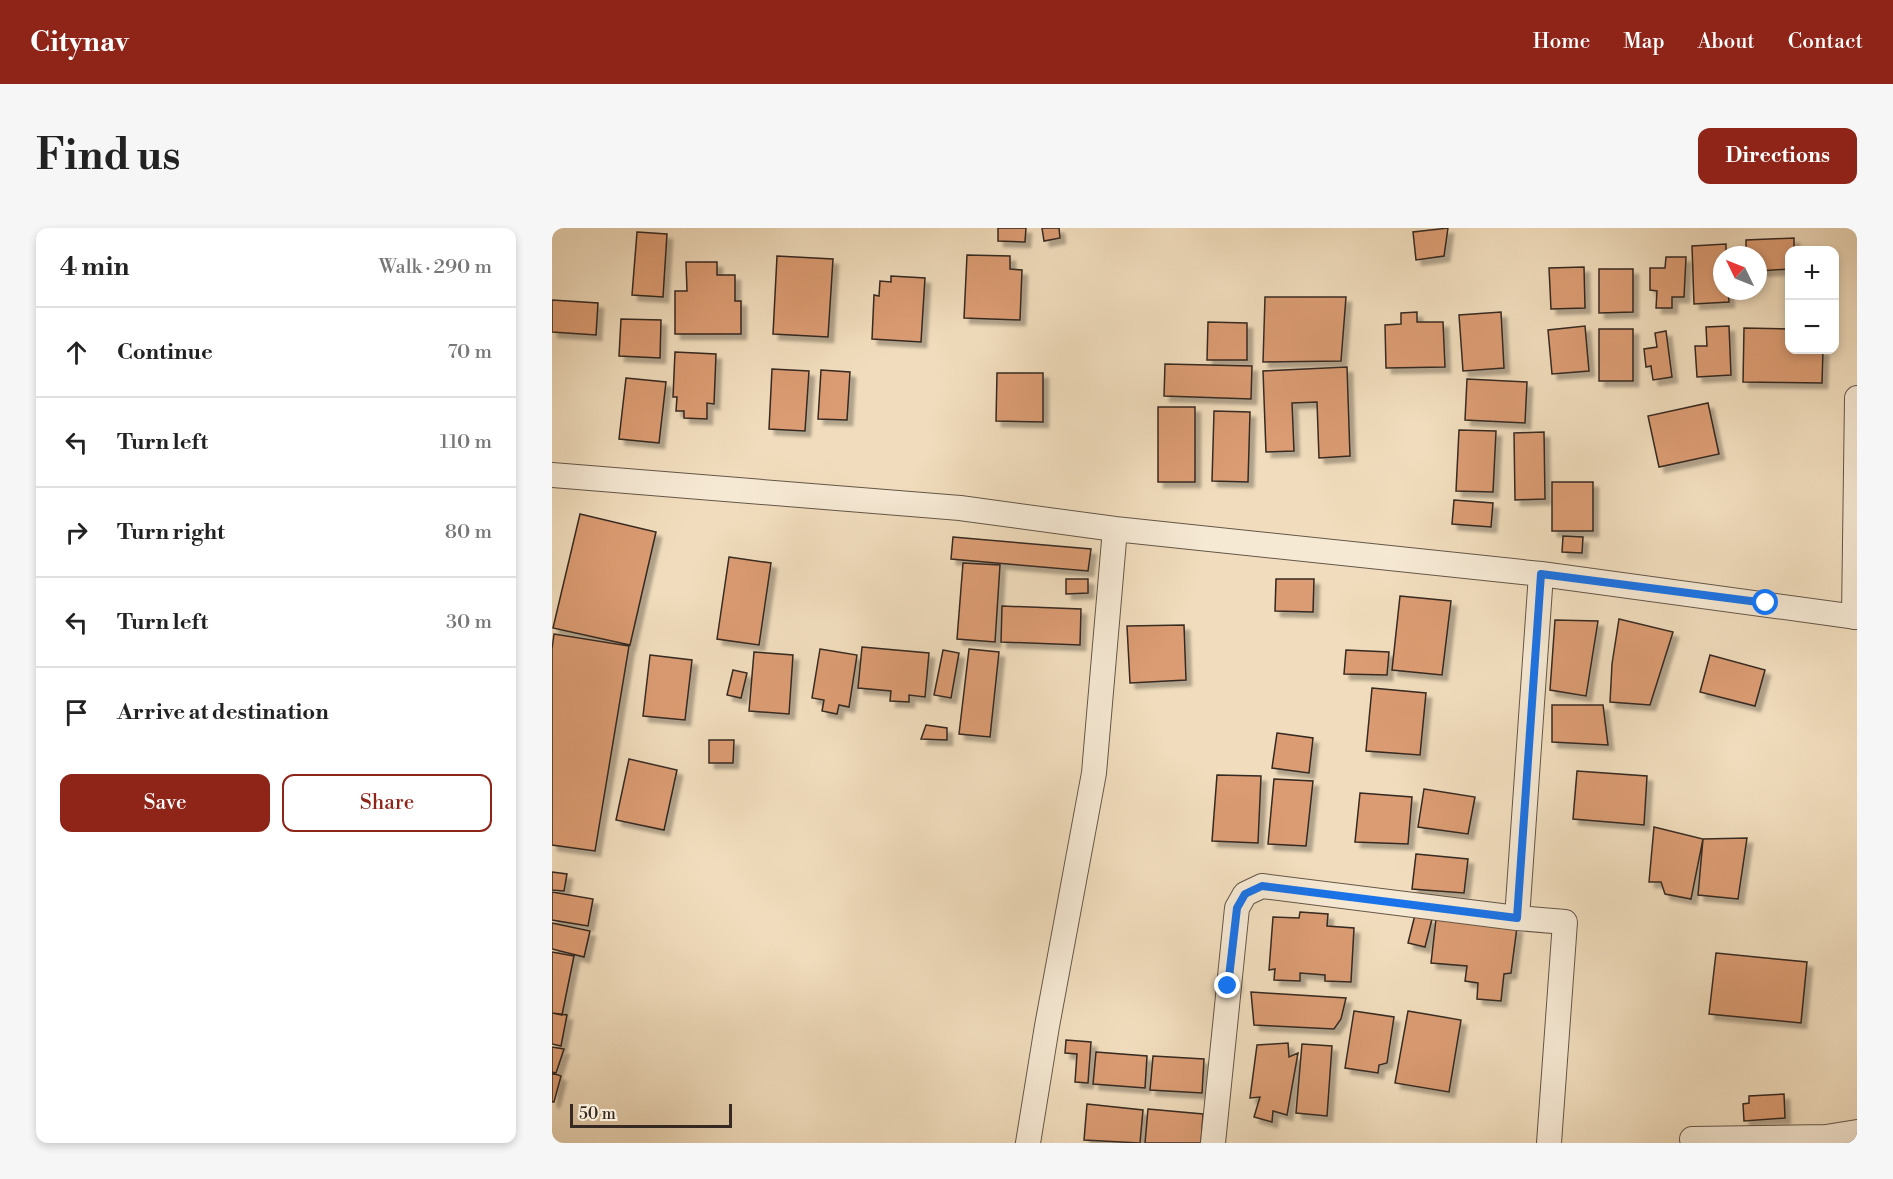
<!DOCTYPE html>
<html lang="en">
<head>
<meta charset="utf-8">
<style>
	:root { --surface:#fff; --page:#f6f6f6; --text:#222; --muted:#767676; --line:#e0e0e0; --accent:#8f2418 }
	body { margin:0; font-family:"Libre Bodoni",serif; background:var(--page); color:var(--text) }
	.controls { position:absolute; right:18px; top:18px; display:grid; overflow:hidden; border-radius:12px; box-shadow:0 3px 9px #0003 }
	.controls button { width:54px; height:54px; display:grid; place-items:center; padding:0; border:0; border-bottom:2px solid var(--line); background:var(--surface); color:var(--text); font:30px sans-serif }
	.compass { position:absolute; left:1161px; top:18px; width:54px; height:54px; border-radius:50%; background:var(--surface); box-shadow:0 3px 9px #0003; rotate:313deg }
	.scale { position:absolute; left:18px; bottom:15px; width:162px; box-sizing:border-box; padding-left:6px; border:3px solid #352921; border-top:0; font-size:16px; line-height:21px; white-space:nowrap; color:#352921; -webkit-text-stroke:4px #f6e9d4; paint-order:stroke }
	.stop { position:absolute; width:18px; height:18px; margin:-14px; border:4px solid #1a73e8; border-radius:50%; background:#fff }
	.stop.end { background:#1a73e8; border-color:#fff; box-shadow:0 2px 6px #0008 }
	.list { margin:0; padding:0; list-style:none }
	h2 { display:flex; justify-content:space-between; align-items:center; height:78px; margin:0; padding:0 24px; font-size:26px }
	h2 small { font-size:20px; font-weight:400; color:var(--muted) }
	.list li { display:grid; grid-template-columns:39px 1fr auto; gap:18px; align-items:center; box-sizing:border-box; height:90px; padding:0 24px; border-top:2px solid var(--line) }
	.list b { display:block; font-size:22px; white-space:nowrap }
	.list em { font-size:20px; font-style:normal; color:var(--muted) }
	.actions { display:flex; gap:12px; padding:18px 24px }
	.actions a { flex:1; padding:14px 0; border:2px solid var(--accent); border-radius:12px; text-align:center; font-size:21px; color:var(--accent) }
	.actions .main { background:var(--accent); color:#fff }
	.icon { flex:none; width:33px; height:33px; fill:none; stroke:currentColor; stroke-width:2; stroke-linecap:round; stroke-linejoin:round }
	.map { position:relative; flex:none; width:1305px; height:915px; overflow:hidden; border-radius:12px }
	header { display:flex; align-items:center; gap:36px; box-sizing:border-box; height:84px; padding:0 30px; background:var(--accent); color:#fff }
	header strong { font-size:28px }
	nav { display:flex; gap:33px; margin-inline-start:auto; font-size:21px }
	.intro { display:flex; align-items:center; justify-content:space-between; box-sizing:border-box; height:144px; padding:0 36px }
	h1 { margin:0; font-size:42px }
	.button { padding:15px 27px; border-radius:12px; background:var(--accent); color:#fff; font-size:21px; font-weight:700 }
	main { display:flex; gap:36px; padding:0 36px }
	aside { flex:1; background:var(--surface); border-radius:12px; box-shadow:0 3px 9px #0003 }
	.map>svg:first-child { display:block }
	.building { fill:#dc9c73; stroke:#352921; stroke-width:1.5; filter:url(#shadow) }
	.lines { fill:none; stroke-linecap:round; stroke-linejoin:round }
	.minor-casing { stroke:#645648; stroke-width:26 }
	.minor { stroke:#f6e9d4; stroke-width:24 }
	.route { stroke:#1a73e8; stroke-width:8 }
</style>
</head>
<body>
<header>
<strong>Citynav</strong>
<nav><a>Home</a><a>Map</a><a>About</a><a>Contact</a></nav>
</header>
<div class="intro"><h1>Find us</h1><a class="button">Directions</a></div>
<main>
<aside>
<h2>4 min<small>Walk · 290 m</small></h2>
<ul class="list">
<li><svg class="icon" aria-label="ahead" viewBox="0 0 24 24"><path d="M12 20V5M6 11l6-6 6 6"/></svg><div><b>Continue</b></div><em>70 m</em></li>
<li><svg class="icon" aria-label="left" viewBox="0 0 24 24"><path d="M17 20v-9H6M10 6l-5 5 5 5"/></svg><div><b>Turn left</b></div><em>110 m</em></li>
<li><svg class="icon" aria-label="right" viewBox="0 0 24 24"><path d="M7 20v-9h11M14 6l5 5-5 5"/></svg><div><b>Turn right</b></div><em>80 m</em></li>
<li><svg class="icon" aria-label="left" viewBox="0 0 24 24"><path d="M17 20v-9H6M10 6l-5 5 5 5"/></svg><div><b>Turn left</b></div><em>30 m</em></li>
<li><svg class="icon" aria-label="arrive" viewBox="0 0 24 24"><path d="M6 21V4h12l-3 4 3 4H6"/></svg><div><b>Arrive at destination</b></div></li>
</ul>
<div class="actions"><a class="main">Save</a><a>Share</a></div>
</aside>
<div class="map">
<svg width="1305" height="915" viewBox="0 0 1305 915">
	<defs>
		<filter id="shadow"><feDropShadow dx="5.5" dy="5.5" stdDeviation="1.5" flood-color="#0004"/></filter>
	</defs>
	<rect width="100%" height="100%" fill="#f1ddbd"/>
	<filter id="stains"><feTurbulence type="fractalNoise" baseFrequency=".00333" numOctaves="4"/><feColorMatrix values="0 0 0 0 .2 0 0 0 0 .09 0 0 0 0 .02 0 0 0 .5 -.17"/></filter>
	<radialGradient id="worn" r=".72"><stop offset=".6" stop-color="#630" stop-opacity="0"/><stop offset="1" stop-color="#630" stop-opacity=".3"/></radialGradient>
	<!-- building -->
	<path class="building" d="M446,0h28l-1,14 -27,-1z
		M490,0h17l1,10 -16,3z
		M896,0l-4,28 -28,4 -3,-28z
		M85,4l30,2 -4,63 -31,-2z
		M1242,10v12h-4v19l-32,2v-16h-12v-15z
		M1174,16v11h-4v36h6l1,11 -35,2 -2,-58z
		M415,27l43,1v13l12,1 -2,50 -56,-2z
		M225,28l56,3 -5,78 -55,-3z
		M1114,29h20l-2,40h-12v11h-16l1,-17 -7,-1v-22h15z
		M134,34h31v13h18v26h6v33h-66v-43h12z
		M1032,39l1,41 -34,1 -2,-41z
		M1047,41h34v43l-34,1z
		M339,48l34,2 -4,64 -49,-3 2,-44 5,1 1,-15 11,1z
		M713,69h81l-5,64 -78,1z
		M0,72l46,3 -2,32 -44,-3z
		M865,84v10h26l2,45 -59,1 -1,-43 16,-1v-11z
		M949,84l3,56 -41,3 -4,-56z
		M69,91l40,1 -1,38 -41,-2z
		M656,94l39,1v37h-40z
		M1033,98l4,45 -37,3 -4,-44z
		M1177,98l2,49 -34,2 -2,-31h12l-1,-19z
		M1192,100l46,1v21h33l-1,33 -79,-1z
		M1047,101h34v52h-34z
		M1114,103l6,46 -19,3 -2,-14 -5,1 -2,-18 13,-2 -2,-14z
		M123,124l41,2 -2,50 -7,-1v16l-23,-1v-7h-8l1,-14h-4z
		M613,136l87,2 -1,33 -87,-3z
		M795,139l3,89 -31,2 -2,-56 -25,1 2,48 -28,1 -3,-81z
		M220,141l37,2 -4,60 -36,-2z
		M269,142l29,2 -3,48 -29,-1z
		M445,145h46v49l-47,-1z
		M74,150l40,4 -7,61 -40,-4z
		M915,151l60,3 -2,41 -60,-3z
		M1156,175l11,51 -60,13 -11,-51z
		M606,179h37v75h-37z
		M662,183l36,1 -2,70 -36,-1z
		M907,202l37,1 -3,61 -37,-1z
		M992,204l1,67 -30,1 -1,-67z
		M1000,254h41v49h-41z
		M902,272l39,3 -2,24 -39,-3z
		M28,286l76,18 -26,113 -77,-17z
		M1011,308l20,1 -1,16 -20,-1z
		M401,309l138,12 -3,22 -137,-12z
		M177,329l42,6 -12,82 -42,-6z
		M411,335l37,2 -5,77 -38,-3z
		M514,351h22v14l-22,1z
		M724,351h38l-1,33 -38,-1z
		M848,368l51,5 -9,74 -50,-5z
		M450,378l79,3 -1,36 -79,-3z
		M1067,391l54,13 -23,73 -40,-3 2,-38z
		M1003,392l43,1 -12,75 -36,-6z
		M632,397l2,55 -56,3 -3,-57z
		M2,406l75,12 -34,205 -43,-6v-196z
		M310,419l67,6 -4,44 -16,-2v7l-19,-1 1,-10 -33,-3z
		M268,421l37,6 -8,52 -10,-2 -2,9 -15,-3 2,-11 -12,-2z
		M417,421l30,3 -9,85 -31,-3z
		M391,422l16,3 -8,45 -17,-3z
		M794,422l43,2 -2,23 -43,-1z
		M202,424l39,3 -4,59 -40,-3z
		M98,427l42,5 -7,60 -42,-4z
		M1158,427l55,15 -10,36 -55,-14z
		M181,442l14,3 -6,25 -14,-3z
		M820,460l54,5 -6,62 -54,-4z
		M1000,477h51l5,40 -56,-3z
		M374,497l21,3v12l-26,-1z
		M725,505l36,5 -4,35 -37,-5z
		M157,512h25l-1,23h-24z
		M77,531l48,11 -13,60 -48,-10z
		M1025,543l70,5 -3,49 -71,-6z
		M665,547l44,1 -3,67 -46,-2z
		M722,551l39,2 -7,65 -38,-2z
		M872,561l51,8 -7,37 -50,-7z
		M808,565l52,4 -4,47 -53,-2z
		M1102,599l49,12 -12,60 -26,-5 -4,-12h-12z
		M1195,610l-9,61 -40,-4 5,-56z
		M864,626l52,5 -4,34 -52,-4z
		M0,644l15,2 -3,17 -12,-1z
		M0,664l41,7 -5,27 -36,-6z
		M748,684l28,2 -1,12 27,2 -3,54 -26,-1v-6l-25,-2v8l-26,-1 1,-11 -6,1 4,-53 26,1z
		M863,687l17,4 -7,28 -17,-4z
		M884,691l81,8 -6,46 -7,1 -3,27 -24,-2 1,-16 -13,-2 2,-15 -36,-3z
		M0,695l38,8 -6,26 -32,-8z
		M0,724l22,4 -12,59 -10,-2z
		M1164,725l91,9 -6,61 -92,-9z
		M699,764l95,6 -5,21 -7,10 -80,-4z
		M802,783l40,6 -7,46 -8,2 -1,8 -33,-5z
		M856,783l53,9 -12,72 -54,-9z
		M0,785l15,2 -6,31 -9,-2z
		M514,812l25,2 -3,41 -13,-1 2,-28 -12,-1z
		M736,815l1,14 9,-4 -11,62 -14,-4 -1,11 -18,-5 6,-20 -10,1 7,-53z
		M750,816l30,2 -5,70 -31,-3z
		M0,819l12,2 -8,24 -4,-1z
		M544,824l51,4 -2,32 -52,-4z
		M601,828l51,3 -2,34 -52,-3z
		M0,845l9,3 -7,26h-2z
		M1232,866l1,24 -41,3 -1,-17 6,-1v-7z
		M535,876l56,6 -3,33 -56,-3z
		M596,881l55,5 -2,29h-56z"/>
	<g class="lines">
		<!-- minor casing -->
		<g class="minor-casing">
			<path id="minor" d="M0,247l408,33 155,21 426,45 316,43
				M989,346l-24,344 48,4 -16,221
				M1302,389l3,-219
				M1140,911l134,-2 31,-5
				M476,915l19,-117 47,-253 21,-244
				M661,915l24,-235 8,-14 17,-8 255,32"/>
		</g>
		<!-- minor -->
		<use href="#minor" class="minor"/>
	</g>
	<g class="lines">
		<!-- route -->
		<path class="route" d="M676,758l9,-78 8,-14 17,-8 255,32 24,-344 225,29"/>
	</g>
	<rect width="100%" height="100%" filter="url(#stains)"/>
	<rect width="100%" height="100%" fill="url(#worn)"/>
</svg>
<div class="controls">
<button>+</button>
<button>−</button>
</div>
<svg class="compass" viewBox="-18 -18 36 36"><path d="M0-13l5 13h-10z" fill="#e53935"/><path d="M0 13l5-13h-10z" fill="#767676"/></svg>
<div class="scale">50 m</div>
<div class="stop" style="left:1214px;top:375px"></div>
<div class="stop end" style="left:676px;top:758px"></div>
</div>
</main>
</body>
</html>
